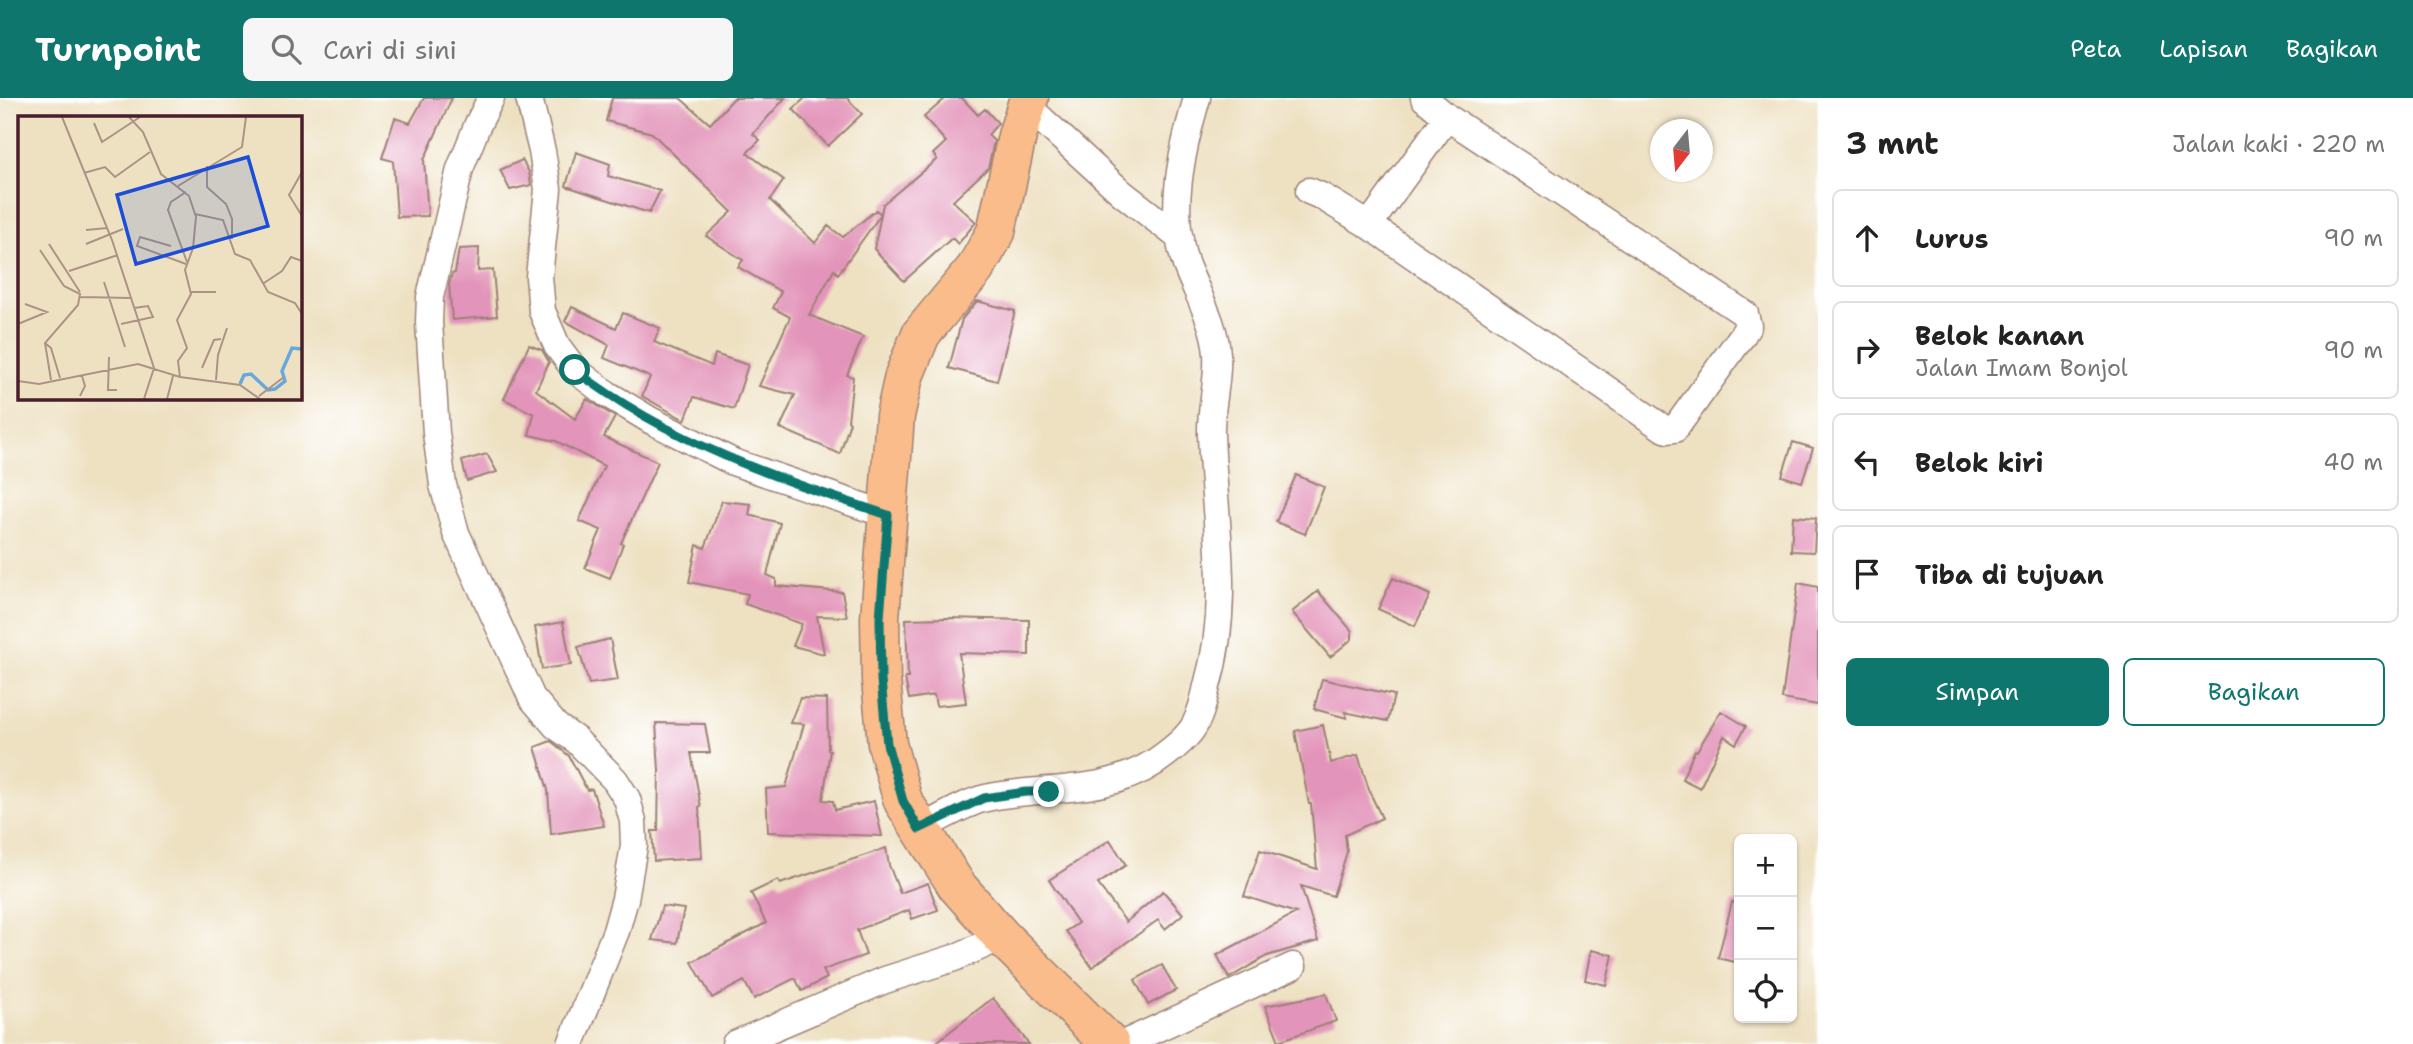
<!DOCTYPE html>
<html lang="id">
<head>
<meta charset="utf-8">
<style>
	:root { --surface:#fff; --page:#f6f6f6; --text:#222; --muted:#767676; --line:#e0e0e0; --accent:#0f766e }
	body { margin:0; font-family:"Shantell Sans",sans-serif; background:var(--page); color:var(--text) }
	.controls { position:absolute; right:21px; bottom:21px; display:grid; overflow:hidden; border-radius:10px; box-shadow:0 2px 5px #0004 }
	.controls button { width:63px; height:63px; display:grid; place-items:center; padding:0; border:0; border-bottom:2px solid var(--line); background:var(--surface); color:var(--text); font:35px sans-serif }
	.compass { position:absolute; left:1650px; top:21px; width:63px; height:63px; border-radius:50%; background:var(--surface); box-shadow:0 2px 5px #0004; rotate:196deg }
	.stop { position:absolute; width:21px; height:21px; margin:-16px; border:5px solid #0f766e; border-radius:50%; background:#fff }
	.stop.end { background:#0f766e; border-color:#fff; box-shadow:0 2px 7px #0008 }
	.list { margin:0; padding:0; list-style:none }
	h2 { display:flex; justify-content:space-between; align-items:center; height:91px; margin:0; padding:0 28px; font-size:30px }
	h2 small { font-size:23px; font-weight:400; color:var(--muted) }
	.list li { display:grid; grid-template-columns:46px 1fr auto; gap:21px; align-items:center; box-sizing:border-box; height:98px; margin:0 14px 14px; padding:0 14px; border:2px solid var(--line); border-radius:10px }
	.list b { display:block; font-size:26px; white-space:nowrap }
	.list p { margin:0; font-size:23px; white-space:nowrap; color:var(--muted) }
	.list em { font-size:23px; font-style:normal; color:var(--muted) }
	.actions { display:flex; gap:14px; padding:21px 28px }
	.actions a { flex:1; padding:16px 0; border:2px solid var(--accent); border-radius:10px; text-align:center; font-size:24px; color:var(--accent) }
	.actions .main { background:var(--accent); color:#fff }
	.icon { flex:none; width:38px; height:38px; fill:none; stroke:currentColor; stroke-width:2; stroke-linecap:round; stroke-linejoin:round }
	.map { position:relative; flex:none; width:1818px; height:946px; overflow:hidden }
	header { display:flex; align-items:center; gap:42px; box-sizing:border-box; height:98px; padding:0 35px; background:var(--accent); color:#fff }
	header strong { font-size:33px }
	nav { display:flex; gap:38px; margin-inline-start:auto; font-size:24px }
	.search { width:490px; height:63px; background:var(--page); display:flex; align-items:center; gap:18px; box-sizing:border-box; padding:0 24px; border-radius:10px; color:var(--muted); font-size:26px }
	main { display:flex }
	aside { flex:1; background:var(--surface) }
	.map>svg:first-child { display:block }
	.building { fill:#e394ba }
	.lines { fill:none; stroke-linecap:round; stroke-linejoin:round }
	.minor-casing { stroke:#9c8076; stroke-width:29 }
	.primary-casing { stroke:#9c8076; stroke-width:41 }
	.minor { stroke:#fff; stroke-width:26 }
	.primary { stroke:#f9bc8a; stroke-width:38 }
	.route { stroke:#0f766e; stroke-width:9 }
	.inset-river { fill:none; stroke:#69a8dc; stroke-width:3.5 }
	.inset-road { fill:none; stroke:#ac9386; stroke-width:2 }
	.view { fill:#1d4ed8; fill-opacity:0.15; stroke:#1d4ed8; stroke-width:3.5 }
	.inset-edge { fill:none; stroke:#4a1f2b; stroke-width:3.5 }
</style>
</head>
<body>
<header>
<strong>Turnpoint</strong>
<div class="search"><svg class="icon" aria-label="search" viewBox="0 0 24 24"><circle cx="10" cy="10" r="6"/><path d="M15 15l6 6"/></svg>Cari di sini</div>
<nav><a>Peta</a><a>Lapisan</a><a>Bagikan</a></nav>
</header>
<main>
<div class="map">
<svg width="1818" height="946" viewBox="0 0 1818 946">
	<rect width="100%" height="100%" fill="#fff"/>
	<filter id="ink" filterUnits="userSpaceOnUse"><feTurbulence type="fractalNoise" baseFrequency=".0143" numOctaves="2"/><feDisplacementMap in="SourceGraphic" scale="14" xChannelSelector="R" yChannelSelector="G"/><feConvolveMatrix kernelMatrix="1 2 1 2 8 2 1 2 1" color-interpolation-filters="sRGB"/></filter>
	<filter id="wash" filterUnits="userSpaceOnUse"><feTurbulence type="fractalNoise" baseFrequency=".00686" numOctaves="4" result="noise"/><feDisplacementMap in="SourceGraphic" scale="28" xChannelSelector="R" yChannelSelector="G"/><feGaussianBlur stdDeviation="1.57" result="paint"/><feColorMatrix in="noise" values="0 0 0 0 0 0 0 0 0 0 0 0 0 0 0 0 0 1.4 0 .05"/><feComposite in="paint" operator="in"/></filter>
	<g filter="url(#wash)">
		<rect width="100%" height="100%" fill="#eee1c2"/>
		<g id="blocks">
			<!-- building -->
			<path class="building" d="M424,0h28l-28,62 4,56 -31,1 -4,-56 -11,-3 13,-40 15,5z
				M612,0h68l30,26 24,-26h51l-32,36 7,6 -13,13 37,27 -14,20 45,43 13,-17 15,11 33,-27 5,4 2,-10 54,-45 -4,-5 13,-12 -22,-25 22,-19h16l16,17 7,-6 13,14 -10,12 6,6 -6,27 -35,33 23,21 -18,22 -6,-6 -48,43 -30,-32 7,-35 -43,60 -4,-4 -25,45 54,22 -16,38 6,2 -5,44 2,1 -10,32 -60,-26 15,-33 -36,-9 31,-69 -17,-9 8,-16 -43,-25 5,-7 -37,-24 26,-24 -80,-79 -46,-12z
				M805,0h42l15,16 -34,32 -35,-37z
				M576,54l34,12 -2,12 52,15 -11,22 -83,-27z
				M522,62l7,12 2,13 -21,5 -10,-20z
				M479,150l-1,23 15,-1 4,46 -45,4 -3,-36 3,-10 3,-1 4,-24z
				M977,203l38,10 -18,70 -48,-13 13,-49z
				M572,209l44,21 7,-15 37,15 -6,14 58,24 3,-12 33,11 -14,44 -40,-12 -9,23 -43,-24 8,-19 -46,-19 5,-13 -44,-24z
				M529,247l13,5 7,12 -13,28 39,29 12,-20 28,18 -11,20 54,25 -37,81 2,1 -13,34 -25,-10 16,-38 -22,-9 25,-55 -48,-25 -27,-6 5,-21 -30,-15z
				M1793,344l20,6 -11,34 -20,-6z
				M487,356l10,18 -30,9 -5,-20z
				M1296,377l28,12 -19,47 -29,-12z
				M722,403l29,3 -2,11 31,8 -13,52 9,4v7l66,6 5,25 -30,-1 7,38 -31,-8 9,-22 -57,-20 3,-10 -59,-12 8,-37 8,3z
				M1793,418l23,2 -2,34 -23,-1z
				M1393,480l37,17 -15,31 -37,-17z
				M1798,485l20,4v118l-36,-6z
				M1318,493l34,40v8l-22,18 -38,-45z
				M948,520l81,2v35l-70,-2 7,50 -30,3 -2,-11 -25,4 -4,-21h3l-2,-59z
				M563,524l8,43 -29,4 -7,-42z
				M610,541l8,41 -29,4 -11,-37z
				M1322,581l72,16 -6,26 -43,-9 2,6 -33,-9z
				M800,600l27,1 1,51h2l-7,50 10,1 2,9 39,-9 8,35 -114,-4 -2,-43 20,-2 18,-63 -14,-1z
				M1721,613l25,15 -10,18 -12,-8 -24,52 -18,-9 13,-29 2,1z
				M656,625l49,1 5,29h-19l10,54h-2l3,51 -48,3 -2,-30h6l1,-61z
				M1323,627l8,38 27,-8 12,38 12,25 -37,17 2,17 -14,44 -32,-10 17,55 -51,15 -38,22 -12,-23 79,-42 -52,-17 16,-46 57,19 -6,-65h-2l-14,-73z
				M551,643l18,15 18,34 5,-1 12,37 -53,8 -3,-44 -13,-43z
				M1110,742l16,25 -28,19 28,38 37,-31 20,23 -18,15 -7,-9 -66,47 -26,-36 12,-8 -29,-43z
				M886,750l3,17 11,28 28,-10 10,27 -26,9 -3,-9 -52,20 9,25 -43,15 4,8 -25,13 -7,-13 -41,21 -10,-18 -32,17 -20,-36 74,-39 -15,-30 27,-13 2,4z
				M1732,804l7,1v60l-21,-5z
				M662,808l22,3 -7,34 -25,-3z
				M1591,852l22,5 -7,30 -21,-5z
				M1162,867l14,25 -28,15 -13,-25z
				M1326,896l10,27 -57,20 -14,-35z
				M993,900l36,46h-95z"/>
		</g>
	</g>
	<g filter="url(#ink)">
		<use href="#blocks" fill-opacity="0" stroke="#9c8076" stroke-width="2"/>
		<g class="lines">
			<!-- minor casing -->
			<g class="minor-casing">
				<path id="minor" d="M491,0l-14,28 -17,43 -30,128 -1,25 7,111 7,52 13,48 76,165 24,28 20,14 39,40 12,19 6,22 1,25 -9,53 -9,32 -45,113
					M529,0l13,53 6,38 -9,88 3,34 15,35 18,24 32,24 43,26 83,42 155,53
					M1026,7l96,88 58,45
					M1309,93l12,5 48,29 294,203 5,2 7,-1 67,-93 6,-10 -3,-12 -298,-197 -23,-19
					M1369,127l78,-108
					M919,731c21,-10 45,-26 67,-31 59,-13 117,-2 169,-36 13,-9 31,-22 39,-36 7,-12 10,-26 13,-40 25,-87 7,-164 4,-252 -1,-27 8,-53 6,-80 -2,-32 -20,-60 -31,-89 -19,-53 -4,-115 11,-167
					M735,946l150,-64 69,-22 48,-21
					M1123,946l170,-78"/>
			</g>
			<!-- primary casing -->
			<g class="primary-casing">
				<path id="primary" d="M1029,0l-12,38 -21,96 -21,37 -54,65 -17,42 -9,40 -15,202 1,62 6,64 16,57 54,85 45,51 108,107"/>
			</g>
			<!-- minor -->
			<use href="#minor" class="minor"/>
			<!-- primary -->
			<use href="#primary" class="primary"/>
		</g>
	</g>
	<g class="lines" filter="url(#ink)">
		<!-- route -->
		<path class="route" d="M575,272c95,73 201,108 313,145l-8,103 1,62 6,64 16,57 16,28 65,-31 42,-6h23"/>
	</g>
	<!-- overview -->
	<g transform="translate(18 18)">
		<rect width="284" height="284" fill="#eee1c2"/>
		<path class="inset-river" d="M222,268l4,-9 7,-1 17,16 7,-1 10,-8 -3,-10 10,-23 10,1"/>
		<path class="inset-road" d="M44,1l50,123 42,128 -10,31M111,1l14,15 18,42 28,22 7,21 -3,31 -8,22 6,24 -14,26 10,28 -9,13 2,16M76,7l8,19 38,-25M189,50v21l19,17 6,15v20M284,56l-13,23 13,21M66,57l21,-6 10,10 35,-25M160,70l64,-39 4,-30M168,76l-15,10 -3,8 19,52M177,98l28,6 12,34 15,6 18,32 27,11 7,11M68,114l21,-2M31,128l31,48M68,128l37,-15M153,130l-31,-9 -3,9 49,18M22,134l24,36 16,8 -2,11 -33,38 6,37M51,155l49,-16M86,166l21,65M246,167l18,-12 9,-14 11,4M173,176h25M62,181l51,1M0,208l29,-12 -22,-8M103,208l32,-7 -5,-11 -14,2M27,227l6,5 9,30M91,241l-1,33h9M184,252l12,-28 7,-1M198,264l2,-25 9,-27M0,265l21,3 99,-20 42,13 60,8 20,14M62,280l5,-10 -3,-10M241,280l25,-19M149,283l6,-23"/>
		<path class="view" d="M230,41l20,69 -132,38 -19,-69z"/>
		<rect width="284" height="284" class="inset-edge"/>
	</g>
</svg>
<div class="controls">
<button>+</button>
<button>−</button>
<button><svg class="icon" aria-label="locate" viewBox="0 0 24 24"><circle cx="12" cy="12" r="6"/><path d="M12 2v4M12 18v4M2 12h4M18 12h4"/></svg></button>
</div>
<svg class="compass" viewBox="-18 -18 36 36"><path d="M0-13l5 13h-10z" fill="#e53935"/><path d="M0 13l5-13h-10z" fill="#767676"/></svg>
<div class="stop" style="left:575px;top:272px"></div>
<div class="stop end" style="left:1049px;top:694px"></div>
</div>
<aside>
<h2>3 mnt<small>Jalan kaki · 220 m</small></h2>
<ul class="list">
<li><svg class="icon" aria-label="ahead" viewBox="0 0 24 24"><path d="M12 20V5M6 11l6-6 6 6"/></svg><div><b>Lurus</b></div><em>90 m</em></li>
<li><svg class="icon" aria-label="right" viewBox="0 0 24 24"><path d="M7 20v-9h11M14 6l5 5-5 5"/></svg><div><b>Belok kanan</b><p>Jalan Imam Bonjol</p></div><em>90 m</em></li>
<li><svg class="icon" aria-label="left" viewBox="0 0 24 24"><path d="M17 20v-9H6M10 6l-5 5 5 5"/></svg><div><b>Belok kiri</b></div><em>40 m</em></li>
<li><svg class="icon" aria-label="arrive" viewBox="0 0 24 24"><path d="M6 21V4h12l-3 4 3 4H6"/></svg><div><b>Tiba di tujuan</b></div></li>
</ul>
<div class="actions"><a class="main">Simpan</a><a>Bagikan</a></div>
</aside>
</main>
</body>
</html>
